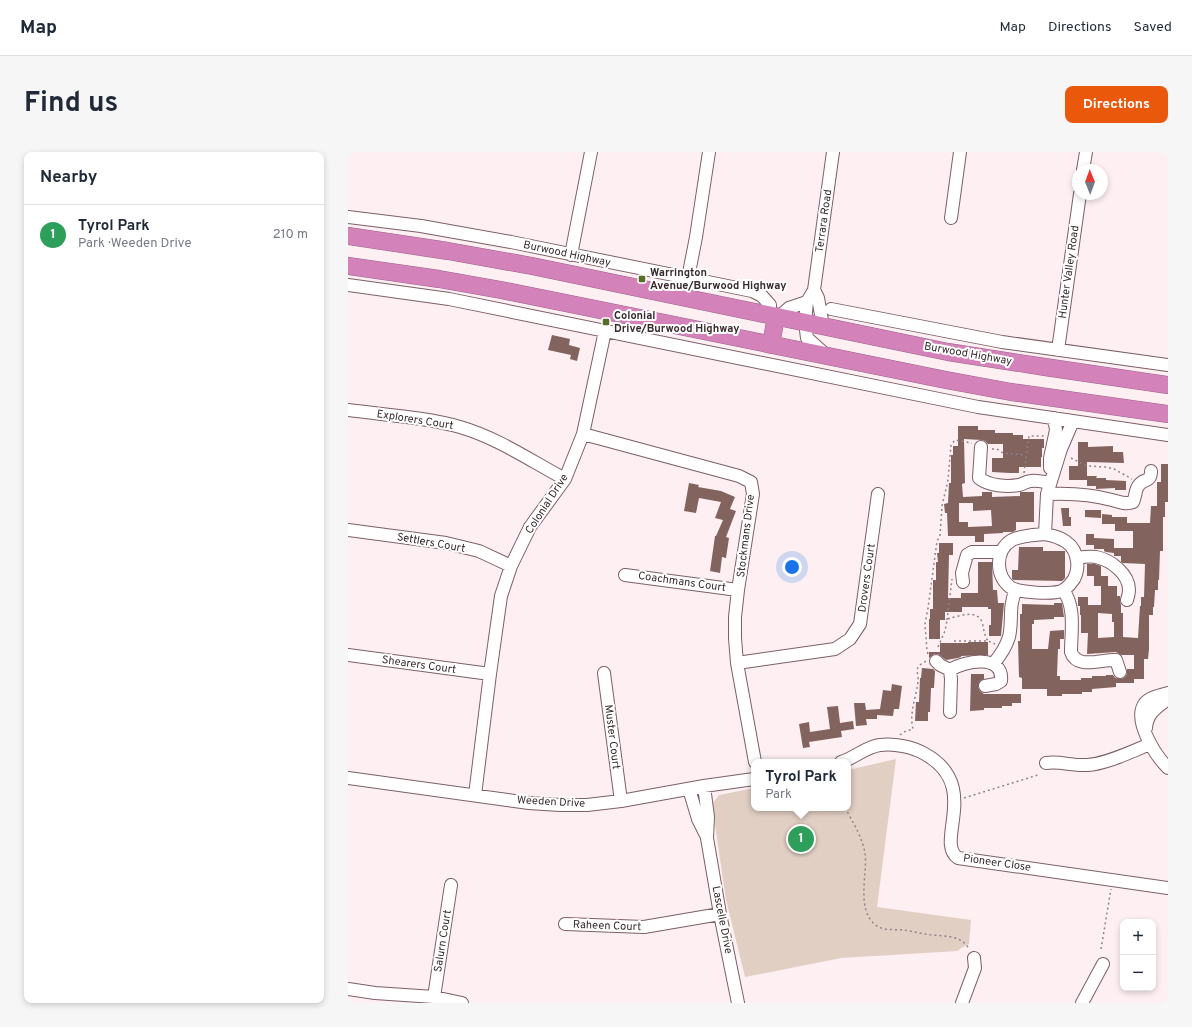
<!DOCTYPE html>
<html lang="en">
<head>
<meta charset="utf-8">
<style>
	:root { --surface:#fff; --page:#f6f6f7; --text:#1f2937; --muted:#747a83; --line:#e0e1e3; --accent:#ea580c }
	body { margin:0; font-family:Overpass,sans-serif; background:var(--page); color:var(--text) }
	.controls { position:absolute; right:12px; bottom:12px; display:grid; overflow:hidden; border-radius:8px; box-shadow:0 2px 6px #0003 }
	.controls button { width:36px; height:36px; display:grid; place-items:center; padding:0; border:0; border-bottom:1px solid var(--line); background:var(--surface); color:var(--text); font:20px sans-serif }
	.compass { position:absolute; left:724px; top:12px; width:36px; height:36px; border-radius:50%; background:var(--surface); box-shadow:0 2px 6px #0003; rotate:359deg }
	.you { position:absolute; left:444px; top:415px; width:14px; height:14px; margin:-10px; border:3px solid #fff; border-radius:50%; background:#1a73e8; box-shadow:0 0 0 6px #1a73e833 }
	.badge { display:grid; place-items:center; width:26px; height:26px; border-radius:50%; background:var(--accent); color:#fff; font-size:13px; font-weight:700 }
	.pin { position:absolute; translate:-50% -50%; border:2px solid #fff; box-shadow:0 1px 4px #0006 }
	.popup { position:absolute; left:403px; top:607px; width:100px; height:52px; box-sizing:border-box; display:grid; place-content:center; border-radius:8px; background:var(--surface); filter:drop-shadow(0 1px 3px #0005); font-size:13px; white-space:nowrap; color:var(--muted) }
	.popup b { font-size:15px; color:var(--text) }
	.popup::after { content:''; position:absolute; left:50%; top:100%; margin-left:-8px; border:8px solid transparent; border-top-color:var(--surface) }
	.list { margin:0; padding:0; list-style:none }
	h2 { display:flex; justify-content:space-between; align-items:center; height:52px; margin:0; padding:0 16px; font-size:17px }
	h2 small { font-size:13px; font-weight:400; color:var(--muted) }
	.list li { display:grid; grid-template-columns:26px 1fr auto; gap:12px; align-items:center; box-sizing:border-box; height:60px; padding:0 16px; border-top:1px solid var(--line) }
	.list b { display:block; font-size:15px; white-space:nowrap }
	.list p { margin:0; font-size:13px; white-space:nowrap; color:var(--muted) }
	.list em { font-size:13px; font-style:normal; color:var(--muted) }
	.map { position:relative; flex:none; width:820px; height:851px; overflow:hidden; border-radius:8px }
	header { display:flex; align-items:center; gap:24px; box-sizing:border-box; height:56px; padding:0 20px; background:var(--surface); border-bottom:1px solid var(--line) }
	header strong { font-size:19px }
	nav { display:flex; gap:22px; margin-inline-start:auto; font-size:14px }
	.intro { display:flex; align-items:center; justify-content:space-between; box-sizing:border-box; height:96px; padding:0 24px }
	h1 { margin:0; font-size:28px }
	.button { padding:10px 18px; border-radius:8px; background:var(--accent); color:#fff; font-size:14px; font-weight:700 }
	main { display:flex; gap:24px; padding:0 24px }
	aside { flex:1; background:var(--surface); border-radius:8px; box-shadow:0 2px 6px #0003 }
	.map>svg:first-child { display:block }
	.green { fill:#e2cfc4 }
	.building { fill:#82635e; fill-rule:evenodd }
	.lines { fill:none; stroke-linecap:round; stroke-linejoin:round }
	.minor-casing { stroke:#7d5f66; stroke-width:14 }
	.highway-casing { stroke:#9c6389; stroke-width:18 }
	.path { stroke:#908386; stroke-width:1.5; stroke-dasharray:2 3; stroke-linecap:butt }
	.minor { stroke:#fff; stroke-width:12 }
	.highway { stroke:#d382ba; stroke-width:17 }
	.poi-dot { fill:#537025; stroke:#fff; stroke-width:1.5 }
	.labels { text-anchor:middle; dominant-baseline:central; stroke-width:4; stroke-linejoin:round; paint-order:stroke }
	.street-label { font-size:11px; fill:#372a2d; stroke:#fff }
	.poi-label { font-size:11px; font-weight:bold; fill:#372a2d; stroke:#fff; text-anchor:start }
</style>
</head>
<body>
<header>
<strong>Map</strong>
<nav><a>Map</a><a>Directions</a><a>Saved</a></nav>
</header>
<div class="intro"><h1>Find us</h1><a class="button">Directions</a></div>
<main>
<aside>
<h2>Nearby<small></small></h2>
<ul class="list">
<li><span class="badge" style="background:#2e9e5b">1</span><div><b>Tyrol Park</b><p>Park · Weeden Drive</p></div><em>210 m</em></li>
</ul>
</aside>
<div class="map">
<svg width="820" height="851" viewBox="0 0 820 851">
	<rect width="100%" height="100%" fill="#fdeff2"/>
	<!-- green -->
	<path class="green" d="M548,607l-19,148 94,13 -2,24 -8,4 -3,3 -117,7 -96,19 -19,-77 -14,-96 7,-9 35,-7v20h94v-38z"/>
	<!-- building -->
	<path class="building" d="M204,183l18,4 -1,6 11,3 -3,13 -7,-2 1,-4 -23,-5z
		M610,274h20v4h17v3h18v2h10v4h21v9h-2v9h-1v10h-22v6h-9l-18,-1v-14h11v-14h-15l-3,-3 -3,-1 -18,-1 1,44 -3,1 1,13 19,-1v-4h10v5l28,-1v-4h14v30h-18v8l-3,2h-10v1l-19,1v8h-9v-6h-27l-1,-23h-2l-1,-9 4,-1 1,-20h2v-28h2v-9h5zM611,351h14v8l18,-1 1,16 -24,1v-5h-9z
		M730,290h10v5l25,-1v6h10l1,11 -37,-1v14h10l-1,2h10v2l20,1v9h-11v-2l-19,1v-3h-9v-6h-18v-14h9z
		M813,312h7v38h-3v15h-2v34h-3l-1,29h-1v10h-3l-1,17h-1v8h-4v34l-1,10h-4v20h-10v4h-18v4l-24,2v3h-10v2h-20v2h-15v-7h-25v-11l-3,-1 -1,-36h2v-27h2v-10l32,1v-2h8l2,14h-10v2l-20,1v4h-2v25h16l2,-18 14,-1v9h-4v10h-2l-1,27h3v4h21v-2h11v-2h14v-1h7l2,3 7,1 3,-2 2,-3v-5h7v-14h-13l-5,-3 -29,2 1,-21h-7v-18h-1v-9h-2v-9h10v8h13v-19h-7v-10h-7v-12h8l6,2v10h7v10h9v10h3v5l1,4v8h2v24l15,1 2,-32h1v-9h3l1,-33 -22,-1 -2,-1v-6h-7v-3l-8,-1 -2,-1v-2h-10v-4h-8v-11h8v4l20,1v9h19v-17h-18v-7h-13v-10l10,1v2h15v6h23l1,-17h6v-24h4zM750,461l14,1v8h2v15l-16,1z
		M341,331l10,2 -1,2 23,4 14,6 -5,12 6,2 -10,26 3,1 -3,20 -4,-1 -2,16 -10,-2 5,-35h1l7,-16 -8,-2 6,-16 -22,-4 -3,15 -12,-2z
		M713,356h8v9h-4h6v9h-8z
		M737,358h16v8l-16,-1z
		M591,391h14v12h-4l-1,43h13v-5h17v-31h14l1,28h4l1,13h6l-3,33h-12v-11h2v-16h-3v-2h-26v5h-17v8h-5v19h-11v-20h1v-10h3v-29h3v-18h2l-1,-9h2z
		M671,395h24v4h22v27l-3,3 -48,-1 -2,-1v-9h6z
		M620,490h20v13l-27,1v1l-3,1 -12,2 -8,-6h-4l-5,4v-6h11v-9h28z
		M574,516l11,1 2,2 -1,17h-3l-1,24h-2v9h-13l1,-19h3l1,-24h1z
		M623,522h13v5l-4,2 -2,6 2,4 4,3h37v9h-9v3h-10v2h-18v2l-14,1z
		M544,532l10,2 -3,23h-5l-1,7 -16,-1v4h-11l1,6 -11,1 -2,-23h11l1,7 14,-1 3,-19 8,1z
		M490,554l2,17 13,-2 1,8 -13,2 1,6 -33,5 1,5 -7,1 -4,-24 10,-2 1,10 20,-3 -3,-22z"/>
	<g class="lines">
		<!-- minor casing -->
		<g class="minor-casing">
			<path id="minor" d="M735,18l3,-18
				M0,65l73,9 90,16 241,49 10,5 8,9v10
				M603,66l9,-66
				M223,103l20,-103
				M340,126l8,-41 13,-85
				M0,133l101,14 529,108 190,28
				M466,138l4,8 5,28
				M483,157l171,33 166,23
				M431,165l10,-9 18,-6
				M710,198l22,-156
				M478,203l-19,-17 -2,-16 2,-20 7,-12 19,-138
				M0,258c37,5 76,7 112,17 38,11 71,34 105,52
				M235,282l156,42 12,6 2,12 -15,96 -3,27v21l2,25 18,99
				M633,295l-2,31c10,8 28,9 40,7 4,-1 8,-4 12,-4 6,-1 13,1 19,2
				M702,316v-10l6,-28 -2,-12
				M699,342c22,-1 44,0 65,6 8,2 14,5 21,2 3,-6 2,-13 6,-17 5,-7 12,-2 12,-14
				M0,378l98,13 33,8 32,15
				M697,382c16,3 30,9 32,27 1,6 0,12 -3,18 -2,3 -6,8 -10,11 -10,5 -45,3 -54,-3 -15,-12 -15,-37 2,-47 10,-5 22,-5 33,-6z
				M697,382l2,-40 14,-45 12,-28
				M729,406c6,-1 13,-2 19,-1 15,3 33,17 33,33 0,3 -1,7 -2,10
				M277,423l113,15
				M615,430l-1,-9 5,-18 5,-3h29
				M715,438c13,17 8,42 8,62 6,18 31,7 45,8l4,12
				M0,503l142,19
				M588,509l4,4 10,5 1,9 -1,33
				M389,511l98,-14 15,-10 10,-15 18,-130
				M645,512c7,-8 13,-17 16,-27 4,-17 -1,-31 7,-47
				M602,518c14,-9 54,-17 51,11l-5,3 -11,2
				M256,521l17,128
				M820,541c-7,2 -18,4 -23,10 -13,17 11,53 23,65
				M798,576c1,-15 11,-21 22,-29
				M493,610c14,-4 24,-15 39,-17 14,-2 33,2 45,9 57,32 9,88 33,104l210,30
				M698,611c14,-2 27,3 41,2 19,-1 46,-14 63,-21
				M0,626l181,25 31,2h27l34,-4 83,-15 50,-7
				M356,634l4,31 -1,21 13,76 18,89
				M341,637l9,30 9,18
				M127,643l15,-121 11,-78 10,-30 19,-39 35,-48 18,-45 22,-103
				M217,772l79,3 76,-13
				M0,837l27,4 59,4 28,6
				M86,845l17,-112
				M614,851l13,-35 -1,-10
				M734,851l21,-39"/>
		</g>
		<!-- highway casing -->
		<g class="highway-casing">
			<path id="highway" d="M0,84l100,15 84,15 416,86 97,15 123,18
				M0,114l91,13 62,11 445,90 65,12 157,22
				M423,193l5,-29"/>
		</g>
		<!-- path -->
		<path class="path" d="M644,297h5l6,4 22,2
			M723,306l16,8 19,1 8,2 18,10
			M676,321l5,-37h16
			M599,468l5,-41
			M606,489h34l7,3
			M590,495l7,-16 2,-11 3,-2c10,-2 27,-9 32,4 2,7 2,13 6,19
			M580,502l-1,-3 -2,-27 3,-16 9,-67 3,-5 2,-30 6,-26 3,-35 4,-5 17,3
			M552,583l6,-4 7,-2c-4,-15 3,-32 5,-47 1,-4 -2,-11 0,-15 2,-3 6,-4 8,-6
			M616,646l74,-23
			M497,656c8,14 17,29 20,45 3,21 -10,58 12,73 7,5 18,3 27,4 7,1 14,3 21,4 16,3 35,-1 44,15
			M753,797l10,-60"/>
		<!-- minor -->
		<use href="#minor" class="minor"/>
		<!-- highway -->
		<use href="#highway" class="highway"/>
	</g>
	<!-- markers -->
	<g class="poi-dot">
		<rect x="290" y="123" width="8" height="8" rx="2"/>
		<rect x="254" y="166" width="8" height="8" rx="2"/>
	</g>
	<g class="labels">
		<!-- street labels -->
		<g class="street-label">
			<text transform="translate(476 69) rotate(-82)">Terrara Road</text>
			<text transform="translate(219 102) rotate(12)">Burwood Highway</text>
			<text transform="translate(721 120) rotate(-82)">Hunter Valley Road</text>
			<text transform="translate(620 202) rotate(10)">Burwood Highway</text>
			<text transform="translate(67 268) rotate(9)">Explorers Court</text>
			<text transform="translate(199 352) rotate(-57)">Colonial Drive</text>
			<text transform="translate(398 384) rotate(-83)">Stockmans Drive</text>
			<text transform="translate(83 391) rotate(10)">Settlers Court</text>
			<text transform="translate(519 426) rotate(-82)">Drovers Court</text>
			<text transform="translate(334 430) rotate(8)">Coachmans Court</text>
			<text transform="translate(71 513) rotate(8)">Shearers Court</text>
			<text transform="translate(264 585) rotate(83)">Muster Court</text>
			<text transform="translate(203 650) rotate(3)">Weeden Drive</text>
			<text transform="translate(649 711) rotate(8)">Pioneer Close</text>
			<text transform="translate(374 768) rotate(79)">Lascelle Drive</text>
			<text transform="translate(259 774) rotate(2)">Raheen Court</text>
			<text transform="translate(95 789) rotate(-81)">Salurn Court</text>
		</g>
		<!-- poi labels -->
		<g class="poi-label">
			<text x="302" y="121">Warrington<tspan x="302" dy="13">Avenue/Burwood Highway</tspan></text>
			<text x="266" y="164">Colonial<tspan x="266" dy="13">Drive/Burwood Highway</tspan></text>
		</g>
	</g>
</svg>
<div class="controls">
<button>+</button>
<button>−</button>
</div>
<svg class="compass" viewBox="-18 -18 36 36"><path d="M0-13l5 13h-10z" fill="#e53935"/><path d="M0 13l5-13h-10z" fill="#747a83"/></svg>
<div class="you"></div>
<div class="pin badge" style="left:453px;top:687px;background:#2e9e5b">1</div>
<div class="popup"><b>Tyrol Park</b>Park</div>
</div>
</main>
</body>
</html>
